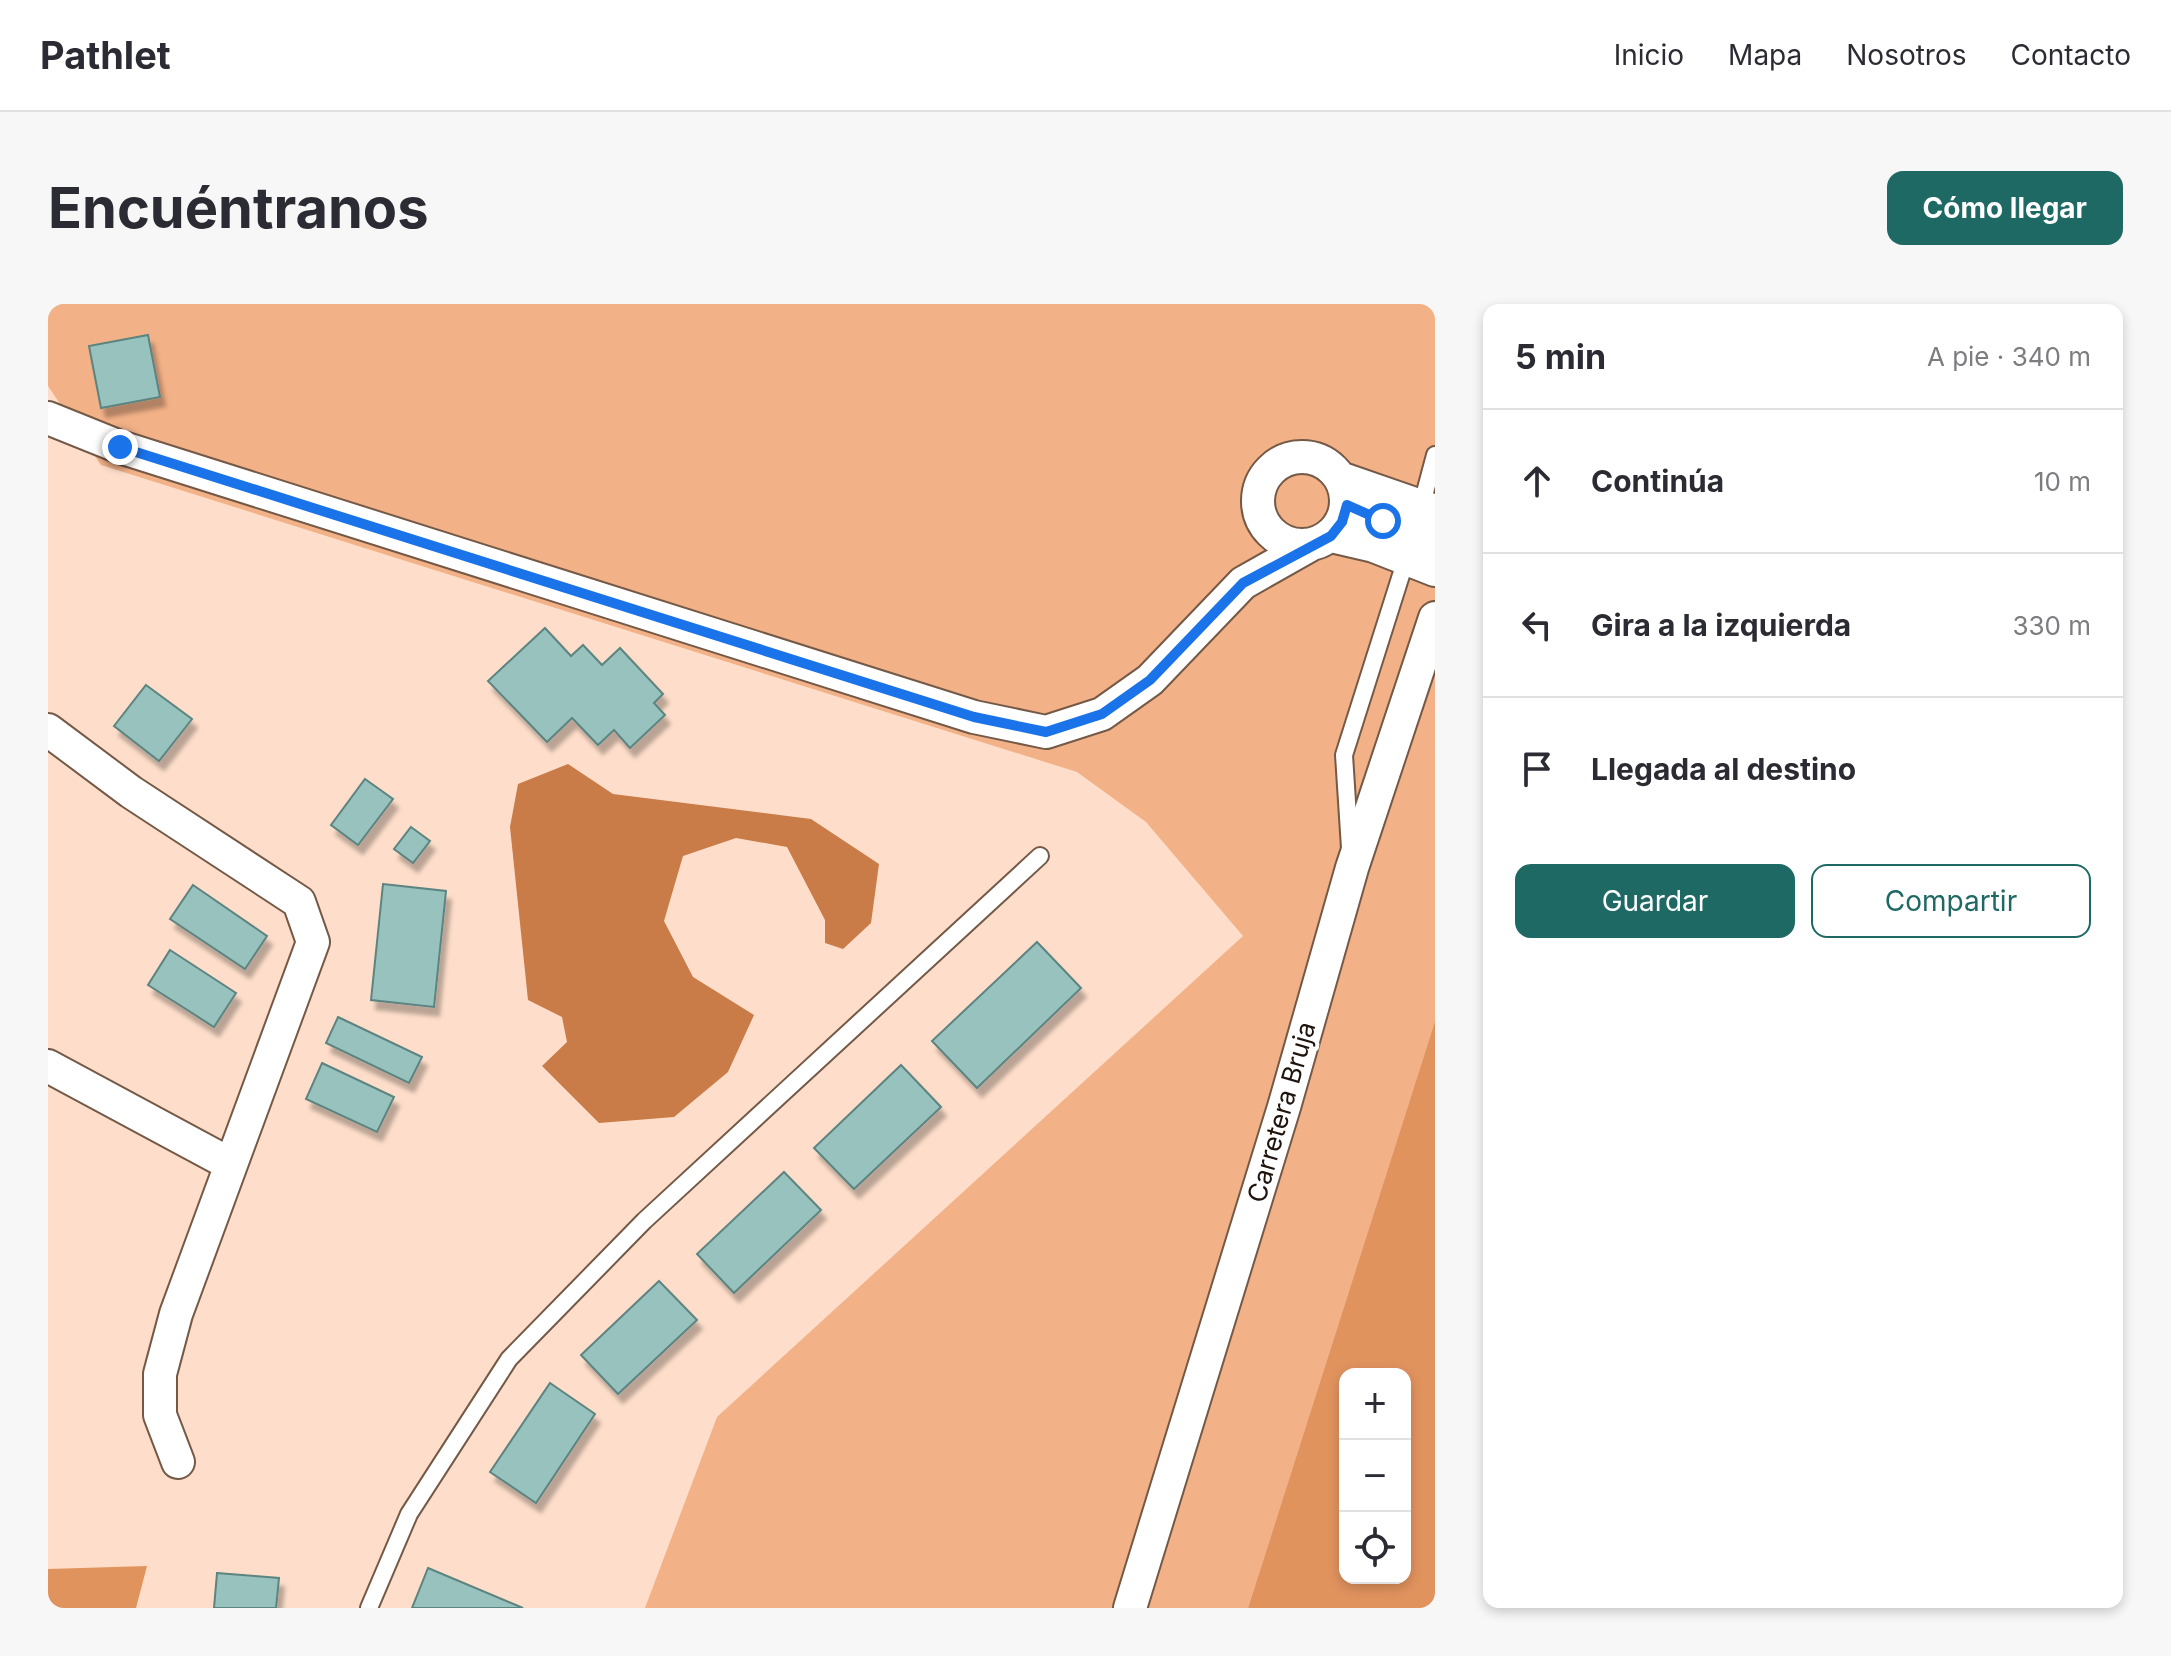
<!DOCTYPE html>
<html lang="es">
<head>
<meta charset="utf-8">
<style>
	:root { --surface:#fff; --page:#f7f7f7; --text:#2b2b33; --muted:#7c7c81; --line:#e1e1e2; --accent:#1e6964 }
	body { margin:0; font-family:Inter,sans-serif; background:var(--page); color:var(--text) }
	.controls { position:absolute; right:24px; bottom:24px; display:grid; overflow:hidden; border-radius:16px; box-shadow:0 4px 12px #0003 }
	.controls button { width:72px; height:72px; display:grid; place-items:center; padding:0; border:0; border-bottom:2px solid var(--line); background:var(--surface); color:var(--text); font:40px sans-serif }
	.stop { position:absolute; width:24px; height:24px; margin:-18px; border:6px solid #1a73e8; border-radius:50%; background:#fff }
	.stop.end { background:#1a73e8; border-color:#fff; box-shadow:0 2px 8px #0008 }
	.list { margin:0; padding:0; list-style:none }
	h2 { display:flex; justify-content:space-between; align-items:center; height:104px; margin:0; padding:0 32px; font-size:34px }
	h2 small { font-size:26px; font-weight:400; color:var(--muted) }
	.list li { display:grid; grid-template-columns:52px 1fr auto; gap:24px; align-items:center; box-sizing:border-box; height:144px; padding:0 32px; border-top:2px solid var(--line) }
	.list b { display:block; font-size:30px; white-space:nowrap }
	.list em { font-size:26px; font-style:normal; color:var(--muted) }
	.actions { display:flex; gap:16px; padding:24px 32px }
	.actions a { flex:1; padding:18px 0; border:2px solid var(--accent); border-radius:16px; text-align:center; font-size:28px; color:var(--accent) }
	.actions .main { background:var(--accent); color:#fff }
	.icon { flex:none; width:44px; height:44px; fill:none; stroke:currentColor; stroke-width:2; stroke-linecap:round; stroke-linejoin:round }
	.map { position:relative; flex:none; width:1387px; height:1304px; overflow:hidden; border-radius:16px }
	header { display:flex; align-items:center; gap:48px; box-sizing:border-box; height:112px; padding:0 40px; background:var(--surface); border-bottom:2px solid var(--line) }
	header strong { font-size:38px }
	nav { display:flex; gap:44px; margin-inline-start:auto; font-size:28px }
	.intro { display:flex; align-items:center; justify-content:space-between; box-sizing:border-box; height:192px; padding:0 48px }
	h1 { margin:0; font-size:56px }
	.button { padding:20px 36px; border-radius:16px; background:var(--accent); color:#fff; font-size:28px; font-weight:700 }
	main { display:flex; gap:48px; padding:0 48px }
	aside { flex:1; background:var(--surface); border-radius:16px; box-shadow:0 4px 12px #0003 }
	.map>svg:first-child { display:block }
	.green { fill:#f2b187 }
	.forest { fill:#e1935e; fill-rule:evenodd }
	.water { fill:#c97c47 }
	.building { fill:#98c2be; stroke:#5c8481; stroke-width:2; filter:url(#shadow) }
	.lines { fill:none; stroke-linecap:round; stroke-linejoin:round }
	.service-casing { stroke:#745947; stroke-width:20 }
	.minor-casing { stroke:#745947; stroke-width:36 }
	.service { stroke:#fff; stroke-width:16 }
	.minor { stroke:#fff; stroke-width:32 }
	.route { stroke:#1a73e8; stroke-width:10 }
	.labels { text-anchor:middle; dominant-baseline:central; stroke-width:8; stroke-linejoin:round; paint-order:stroke }
	.street-label { font-size:26px; fill:#1f140d; stroke:#fff }
</style>
</head>
<body>
<header>
<strong>Pathlet</strong>
<nav><a>Inicio</a><a>Mapa</a><a>Nosotros</a><a>Contacto</a></nav>
</header>
<div class="intro"><h1>Encuéntranos</h1><a class="button">Cómo llegar</a></div>
<main>
<div class="map">
<svg width="1387" height="1304" viewBox="0 0 1387 1304">
	<defs>
		<filter id="shadow"><feDropShadow dx="5" dy="9" stdDeviation="2" flood-color="#0004"/></filter>
	</defs>
	<rect width="100%" height="100%" fill="#fedeca"/>
	<!-- green -->
	<path class="green" d="M0,0h1387v717l-187,587h-603l72,-191 526,-481 -97,-114 -69,-50 -976,-307 -53,-79z"/>
	<!-- forest -->
	<path class="forest" d="M1387,717v587h-187zM1357,1070v204h-60v-204z
		M99,1262l-11,42h-88v-39z"/>
	<!-- water -->
	<path class="water" d="M520,460l45,30 198,25 68,45 -8,59 -28,26 -18,-6v-23l-38,-73 -51,-9 -53,18 -19,65 29,56 61,38 -26,57 -54,45 -75,6 -57,-57 25,-24 -5,-25 -34,-17 -18,-173 8,-43z"/>
	<!-- building -->
	<path class="building" d="M100,31l12,62 -59,11 -12,-62z
		M497,324l26,28 12,-11 19,20 18,-17 43,46 -9,9 11,12 -35,33 -16,-18 -16,15 -26,-27 -25,24 -59,-61z
		M98,381l46,34 -33,42 -45,-35z
		M317,475l28,20 -35,46 -27,-20z
		M363,523l19,14 -17,22 -19,-14z
		M335,580l63,7 -12,116 -63,-7z
		M145,581l74,51 -22,33 -75,-50z
		M989,638l44,46 -104,100 -45,-47z
		M122,646l66,43 -22,34 -66,-42z
		M290,713l84,40 -13,26 -83,-40z
		M274,759l72,34 -17,35 -71,-33z
		M853,761l40,42 -87,82 -40,-41z
		M736,868l37,38 -87,83 -37,-39z
		M611,977l38,39 -79,74 -37,-39z
		M502,1079l45,31 -59,89 -46,-31z
		M380,1264l95,40h-111z
		M169,1269l62,5 -3,30h-62z"/>
	<g class="lines">
		<!-- service casing -->
		<g class="service-casing">
			<path id="service" d="M1372,207l15,-56
				M1302,544l-6,-93 64,-202
				M321,1304l40,-94 100,-155 135,-138 396,-365"/>
		</g>
		<!-- minor casing -->
		<g class="minor-casing">
			<path id="minor" d="M0,114l72,29 854,270 72,15 56,-18 48,-34 93,-97 67,-38
				M1210 197a44 44 0 1 1 88 0a44 44 0 1 1-88 0Z
				M1292,174l95,33
				M1299,201l36,16 52,18
				M1283,232l43,10 61,24
				M0,426l83,62 168,110 14,40 -137,372 -16,60v41l18,47
				M0,762l182,98
				M1082,1304l154,-501 68,-239 83,-250"/>
		</g>
		<!-- service -->
		<use href="#service" class="service"/>
		<!-- minor -->
		<use href="#minor" class="minor"/>
	</g>
	<g class="lines">
		<!-- route -->
		<path class="route" d="M72,143l854,270 72,15 56,-18 48,-34 93,-97 88,-47 11,-14 5,-17 36,16"/>
	</g>
	<g class="labels">
		<!-- street labels -->
		<g class="street-label">
			<text transform="translate(1233 808) rotate(-74)">Carretera Bruja</text>
		</g>
	</g>
</svg>
<div class="controls">
<button>+</button>
<button>−</button>
<button><svg class="icon" aria-label="locate" viewBox="0 0 24 24"><circle cx="12" cy="12" r="6"/><path d="M12 2v4M12 18v4M2 12h4M18 12h4"/></svg></button>
</div>
<div class="stop" style="left:1335px;top:217px"></div>
<div class="stop end" style="left:72px;top:143px"></div>
</div>
<aside>
<h2>5 min<small>A pie · 340 m</small></h2>
<ul class="list">
<li><svg class="icon" aria-label="ahead" viewBox="0 0 24 24"><path d="M12 20V5M6 11l6-6 6 6"/></svg><div><b>Continúa</b></div><em>10 m</em></li>
<li><svg class="icon" aria-label="left" viewBox="0 0 24 24"><path d="M17 20v-9H6M10 6l-5 5 5 5"/></svg><div><b>Gira a la izquierda</b></div><em>330 m</em></li>
<li><svg class="icon" aria-label="arrive" viewBox="0 0 24 24"><path d="M6 21V4h12l-3 4 3 4H6"/></svg><div><b>Llegada al destino</b></div></li>
</ul>
<div class="actions"><a class="main">Guardar</a><a>Compartir</a></div>
</aside>
</main>
</body>
</html>
